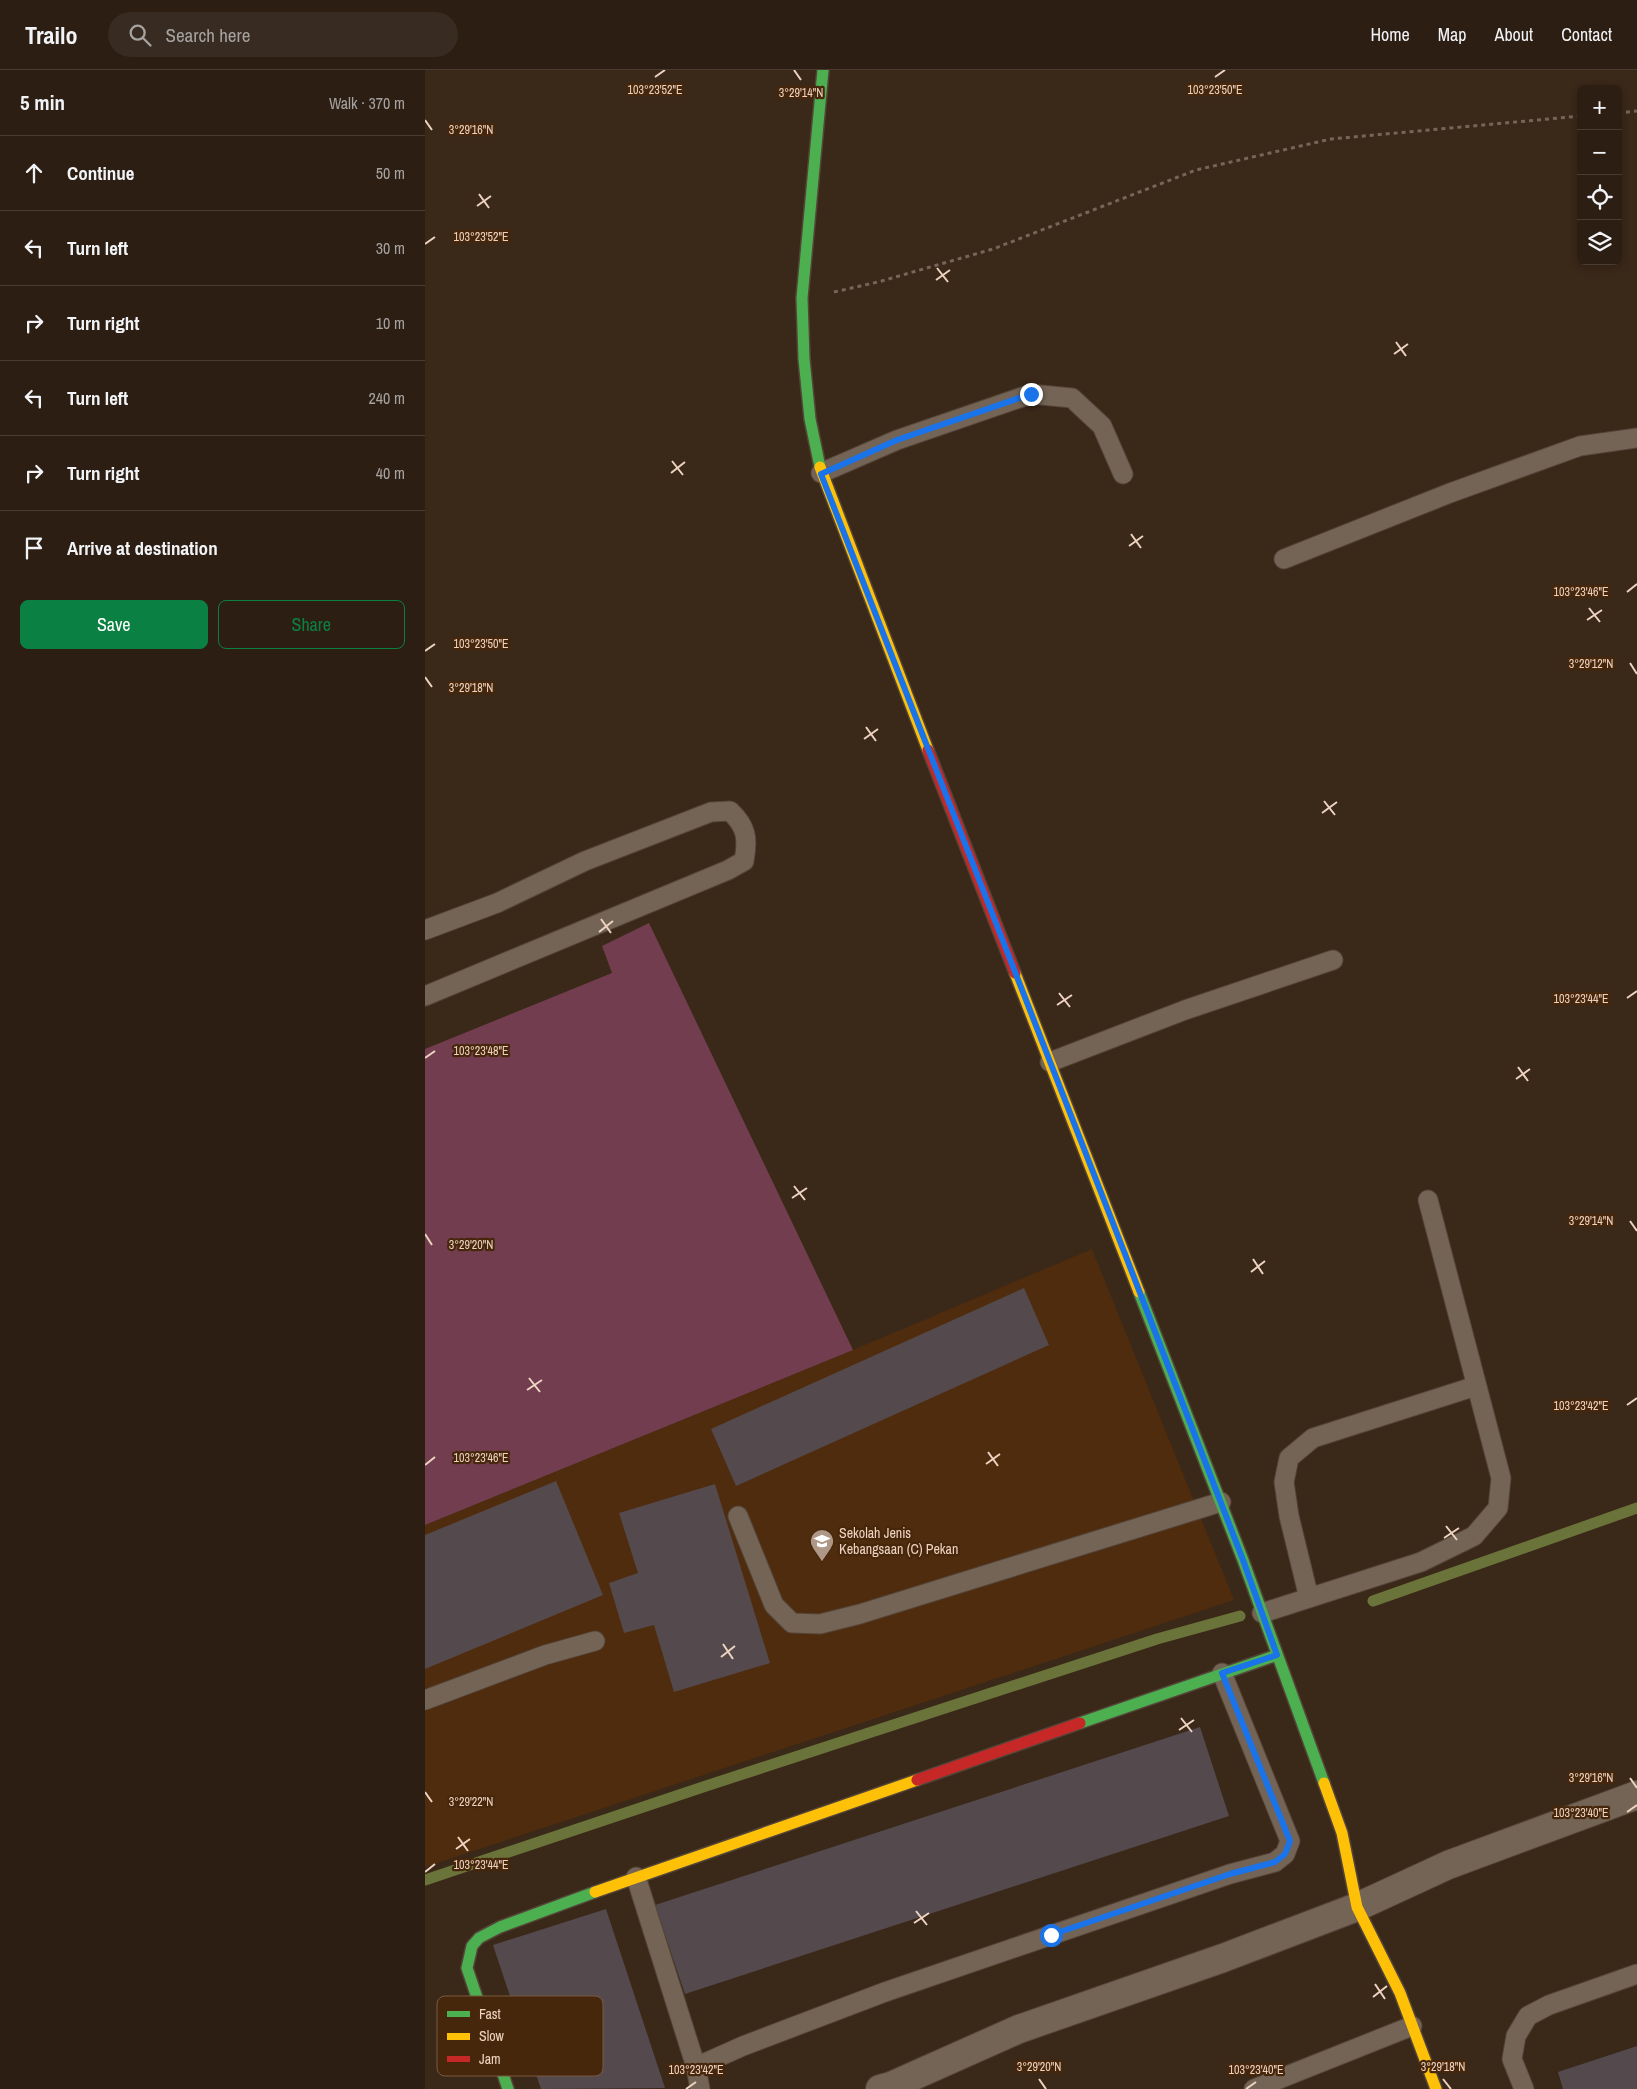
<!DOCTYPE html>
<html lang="en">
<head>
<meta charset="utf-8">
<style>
	:root { --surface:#2c1e13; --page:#382b21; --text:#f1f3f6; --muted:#a6a2a0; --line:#483c33; --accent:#0b8043 }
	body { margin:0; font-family:"Archivo Narrow",sans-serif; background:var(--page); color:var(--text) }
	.controls { position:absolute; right:15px; top:15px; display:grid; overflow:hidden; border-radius:8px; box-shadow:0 2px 8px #0003 }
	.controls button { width:45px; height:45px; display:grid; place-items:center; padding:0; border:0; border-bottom:1px solid var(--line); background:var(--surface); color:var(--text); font:25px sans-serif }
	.stop { position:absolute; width:15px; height:15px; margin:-11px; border:4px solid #1a73e8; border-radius:50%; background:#fff }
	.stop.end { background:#1a73e8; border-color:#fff; box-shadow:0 1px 5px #0008 }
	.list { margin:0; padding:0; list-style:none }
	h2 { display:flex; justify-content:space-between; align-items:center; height:65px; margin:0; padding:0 20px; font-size:21px }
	h2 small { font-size:16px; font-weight:400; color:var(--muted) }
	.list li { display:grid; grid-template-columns:32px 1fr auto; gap:15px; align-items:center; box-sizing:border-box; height:75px; padding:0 20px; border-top:1px solid var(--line) }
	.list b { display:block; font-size:19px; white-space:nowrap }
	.list em { font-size:16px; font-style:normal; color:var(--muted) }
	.actions { display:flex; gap:10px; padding:15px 20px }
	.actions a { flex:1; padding:11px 0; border:1px solid var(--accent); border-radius:8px; text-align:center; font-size:18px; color:var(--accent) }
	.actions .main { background:var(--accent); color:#fff }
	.icon { flex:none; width:28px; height:28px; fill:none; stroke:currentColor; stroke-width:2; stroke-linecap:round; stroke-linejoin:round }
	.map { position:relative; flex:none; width:1212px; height:2019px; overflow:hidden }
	header { display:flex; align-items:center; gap:30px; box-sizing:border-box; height:70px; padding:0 25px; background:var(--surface); border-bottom:1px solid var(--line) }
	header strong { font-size:24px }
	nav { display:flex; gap:28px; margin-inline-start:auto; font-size:18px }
	.search { width:350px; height:45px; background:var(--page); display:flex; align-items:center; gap:12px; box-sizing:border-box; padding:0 18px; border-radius:28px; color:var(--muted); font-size:19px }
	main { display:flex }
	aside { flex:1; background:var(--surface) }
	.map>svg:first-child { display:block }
	.built { fill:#4f2c0e }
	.green { fill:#723e4f }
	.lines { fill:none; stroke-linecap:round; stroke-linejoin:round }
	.stream { stroke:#6a743a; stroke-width:11 }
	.building { fill:#54494c }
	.lane-casing { stroke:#544539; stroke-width:21 }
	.street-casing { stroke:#544539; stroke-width:30 }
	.fast-casing { stroke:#544539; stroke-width:14 }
	.slow-casing { stroke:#544539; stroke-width:14 }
	.jam-casing { stroke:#544539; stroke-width:14 }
	.path { stroke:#76665a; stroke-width:3; stroke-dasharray:4 4; stroke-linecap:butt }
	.lane { stroke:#746455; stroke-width:19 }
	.street { stroke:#746455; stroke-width:28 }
	.fast { stroke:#4caf50; stroke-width:11 }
	.slow { stroke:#ffc107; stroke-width:11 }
	.jam { stroke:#c62828; stroke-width:11 }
	.route { stroke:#1a73e8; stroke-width:6 }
	.ticks { fill:none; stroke:#edd3c0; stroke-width:2 }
	.labels { text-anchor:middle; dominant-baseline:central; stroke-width:4.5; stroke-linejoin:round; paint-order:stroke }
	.poi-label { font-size:14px; fill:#edd3c0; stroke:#47270b; text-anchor:start }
	.key { fill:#47270b; stroke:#795b41; stroke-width:1 }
	.key-label { font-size:14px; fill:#edd3c0 }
	.ticks-label { font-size:12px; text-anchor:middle; fill:#edd3c0; stroke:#47270b; stroke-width:4.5; stroke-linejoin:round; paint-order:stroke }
</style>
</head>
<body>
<header>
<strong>Trailo</strong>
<div class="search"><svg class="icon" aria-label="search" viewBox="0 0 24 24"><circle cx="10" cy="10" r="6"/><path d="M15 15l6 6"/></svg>Search here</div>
<nav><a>Home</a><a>Map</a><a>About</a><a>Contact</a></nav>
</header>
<main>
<aside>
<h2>5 min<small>Walk · 370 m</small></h2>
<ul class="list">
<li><svg class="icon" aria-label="ahead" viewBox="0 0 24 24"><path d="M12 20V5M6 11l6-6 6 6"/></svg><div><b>Continue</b></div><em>50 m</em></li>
<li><svg class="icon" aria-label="left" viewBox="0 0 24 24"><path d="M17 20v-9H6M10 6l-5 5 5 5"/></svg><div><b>Turn left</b></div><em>30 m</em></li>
<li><svg class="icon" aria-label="right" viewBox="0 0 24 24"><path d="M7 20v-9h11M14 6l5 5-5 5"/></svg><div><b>Turn right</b></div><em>10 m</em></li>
<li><svg class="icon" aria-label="left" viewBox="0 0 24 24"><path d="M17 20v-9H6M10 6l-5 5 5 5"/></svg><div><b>Turn left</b></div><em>240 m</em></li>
<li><svg class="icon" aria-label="right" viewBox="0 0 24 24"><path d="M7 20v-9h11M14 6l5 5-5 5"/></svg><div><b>Turn right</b></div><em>40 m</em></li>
<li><svg class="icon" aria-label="arrive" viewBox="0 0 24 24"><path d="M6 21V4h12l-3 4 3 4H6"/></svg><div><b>Arrive at destination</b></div></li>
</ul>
<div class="actions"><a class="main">Save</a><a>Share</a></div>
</aside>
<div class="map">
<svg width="1212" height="2019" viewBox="0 0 1212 2019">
	<rect width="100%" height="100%" fill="#3a2819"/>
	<!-- built -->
	<path class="built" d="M667,1179l142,351 -809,267v-342l428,-175z"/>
	<!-- green -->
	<path class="green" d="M224,853l204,427 -428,175v-476l187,-76 -10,-27z"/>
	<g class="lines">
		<!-- stream -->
		<path class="stream" d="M948,1531l264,-93
			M0,1810l281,-94 451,-147 83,-23"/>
	</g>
	<!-- building -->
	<path class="building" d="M599,1218l25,57 -313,141 -25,-57z
		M131,1411l47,114 -178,74v-134z
		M290,1414l55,179 -96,29 -20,-67 -30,8 -15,-50 29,-10 -19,-60z
		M775,1657l29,89 -544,178 -30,-89z
		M181,1839l59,179 -124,1 -48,-144z
		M1212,1976v43h-74l-5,-17z"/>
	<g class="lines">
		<!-- lane casing -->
		<g class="lane-casing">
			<path id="lane" d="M396,403l76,-33 134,-46 41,4 30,28 21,48
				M859,489l166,-66 130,-47 57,-8
				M0,860l72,-27 88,-42 126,-49 19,-1c17,16 18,28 14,50l-16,9 -303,126
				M625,992l135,-52 148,-50
				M313,1446l36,89 18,18 28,1 40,-10 361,-112
				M884,1528l-20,-82 -5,-34 5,-24 24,-20 163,-52
				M837,1543l159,-51 53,-26 24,-28 3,-30 -73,-278
				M0,1630l120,-45 50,-14
				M211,1807l60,190
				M275,2019l-4,-22 47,-21 142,-54 345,-118 45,-12 10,-8 5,-13 -68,-168
				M829,2019l158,-63
				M1099,2019l-12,-30 4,-23 12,-20 21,-11 88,-31"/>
		</g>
		<!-- street casing -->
		<g class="street-casing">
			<path id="street" d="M455,2019l11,-3 128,-57 204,-71 134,-51 91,-42 189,-70"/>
		</g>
		<!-- fast casing -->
		<g class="fast-casing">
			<path id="fast" d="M395,397l-10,-48 -6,-60 -2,-61 21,-228
				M714,1222l104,268 81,223
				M655,1653l197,-68
				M83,2019l-41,-121 5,-22 7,-8 21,-11 95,-35"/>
		</g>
		<!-- slow casing -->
		<g class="slow-casing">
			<path id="slow" d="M395,397l108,283
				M590,903l124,319
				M899,1713l18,50 15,74 43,86 36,96
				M170,1822l322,-112"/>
		</g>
		<!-- jam casing -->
		<g class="jam-casing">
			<path id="jam" d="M503,680l87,223
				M492,1710l163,-57"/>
		</g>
		<!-- path -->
		<path class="path" d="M1193,43l19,-2
			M409,222l44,-10 115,-33 203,-79 135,-31 250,-23"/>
		<!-- lane -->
		<use href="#lane" class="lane"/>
		<!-- street -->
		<use href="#street" class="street"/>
		<!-- fast -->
		<use href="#fast" class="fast"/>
		<!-- slow -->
		<use href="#slow" class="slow"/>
		<!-- jam -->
		<use href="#jam" class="jam"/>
	</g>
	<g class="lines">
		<!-- route -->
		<path class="route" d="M606,324l-134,46 -76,34 304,780 118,306 34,95 -55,18 68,168 -5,13 -10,8 -45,12 -179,61"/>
	</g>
	<!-- ticks -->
	<path class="ticks" d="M369,0l7,10M230,7l10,-7M790,7l10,-7M0,50l7,10M54,124l10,14M52,136l14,-10M0,174l10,-7M512,198l11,14M511,210l14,-10M971,272l10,14M969,284l14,-10M247,391l11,14M246,403l14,-11M706,464l10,14M704,476l14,-10M1202,522l10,-8M1164,538l11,14M1162,550l15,-10M0,581l10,-7M1205,593l7,11M0,607l7,10M441,657l10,14M439,669l14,-10M899,731l11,14M897,743l15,-11M176,849l10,14M174,862l14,-11M634,923l11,14M1202,928l10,-7M632,935l15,-10M0,988l10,-7M1093,997l10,14M1091,1009l14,-10M369,1116l11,14M367,1128l15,-10M1205,1151l7,10M0,1164l7,11M828,1189l10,15M826,1202l14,-11M104,1308l11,14M102,1320l15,-10M1202,1335l10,-7M563,1382l10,14M561,1394l14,-10M0,1395l10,-8M1021,1456l11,14M1019,1468l15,-10M298,1574l10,15M296,1587l14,-11M756,1648l11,14M754,1660l15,-10M1205,1708l7,10M0,1722l7,10M1202,1742l10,-7M33,1767l10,14M31,1779l14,-10M0,1802l10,-8M491,1841l11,14M489,1853l15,-10M950,1914l10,15M948,1927l14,-11M614,2009l7,10M1018,2009l8,10M261,2019l10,-7M821,2019l10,-7"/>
	<!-- icons -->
	<defs>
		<g id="school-pin" transform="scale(1.25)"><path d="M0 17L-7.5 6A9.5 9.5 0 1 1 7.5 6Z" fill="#ae9786" stroke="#47270b"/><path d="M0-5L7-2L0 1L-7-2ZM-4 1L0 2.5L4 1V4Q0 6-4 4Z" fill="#fff"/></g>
	</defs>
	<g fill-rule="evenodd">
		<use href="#school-pin" x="397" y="1471"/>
	</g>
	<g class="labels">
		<!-- poi labels -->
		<g class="poi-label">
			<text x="414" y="1463">Sekolah Jenis<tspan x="414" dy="16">Kebangsaan (C) Pekan</tspan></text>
		</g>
	</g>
	<!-- legend -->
	<rect x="12" y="1926" width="166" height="80" rx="8" class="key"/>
	<rect x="22" y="1941" width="23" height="6" fill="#4caf50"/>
	<rect x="22" y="1963" width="23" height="7" fill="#ffc107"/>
	<rect x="22" y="1986" width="23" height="6" fill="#c62828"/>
	<g class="key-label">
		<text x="54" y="1949">Fast</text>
		<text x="54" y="1971">Slow</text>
		<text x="54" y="1994">Jam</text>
	</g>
	<g class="ticks-label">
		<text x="230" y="24">103°23'52"E</text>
		<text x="790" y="24">103°23'50"E</text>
		<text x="376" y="27">3°29'14"N</text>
		<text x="46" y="64">3°29'16"N</text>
		<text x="56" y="171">103°23'52"E</text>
		<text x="1156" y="526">103°23'46"E</text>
		<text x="56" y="578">103°23'50"E</text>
		<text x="1166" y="598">3°29'12"N</text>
		<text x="46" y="622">3°29'18"N</text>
		<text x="1156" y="933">103°23'44"E</text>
		<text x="56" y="985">103°23'48"E</text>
		<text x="1166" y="1155">3°29'14"N</text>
		<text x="46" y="1179">3°29'20"N</text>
		<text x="1156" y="1340">103°23'42"E</text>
		<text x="56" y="1392">103°23'46"E</text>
		<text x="1166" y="1712">3°29'16"N</text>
		<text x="46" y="1736">3°29'22"N</text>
		<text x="1156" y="1747">103°23'40"E</text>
		<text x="56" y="1799">103°23'44"E</text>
		<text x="614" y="2001">3°29'20"N</text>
		<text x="1018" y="2001">3°29'18"N</text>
		<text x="271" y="2004">103°23'42"E</text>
		<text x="831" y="2004">103°23'40"E</text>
	</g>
</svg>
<div class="controls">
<button>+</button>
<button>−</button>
<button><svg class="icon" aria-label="locate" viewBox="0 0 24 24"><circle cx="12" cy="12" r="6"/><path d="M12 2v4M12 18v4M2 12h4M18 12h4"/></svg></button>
<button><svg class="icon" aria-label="layers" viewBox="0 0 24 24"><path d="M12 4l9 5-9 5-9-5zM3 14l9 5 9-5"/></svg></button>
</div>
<div class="stop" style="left:626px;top:1865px"></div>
<div class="stop end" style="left:606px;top:324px"></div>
</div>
</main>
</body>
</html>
